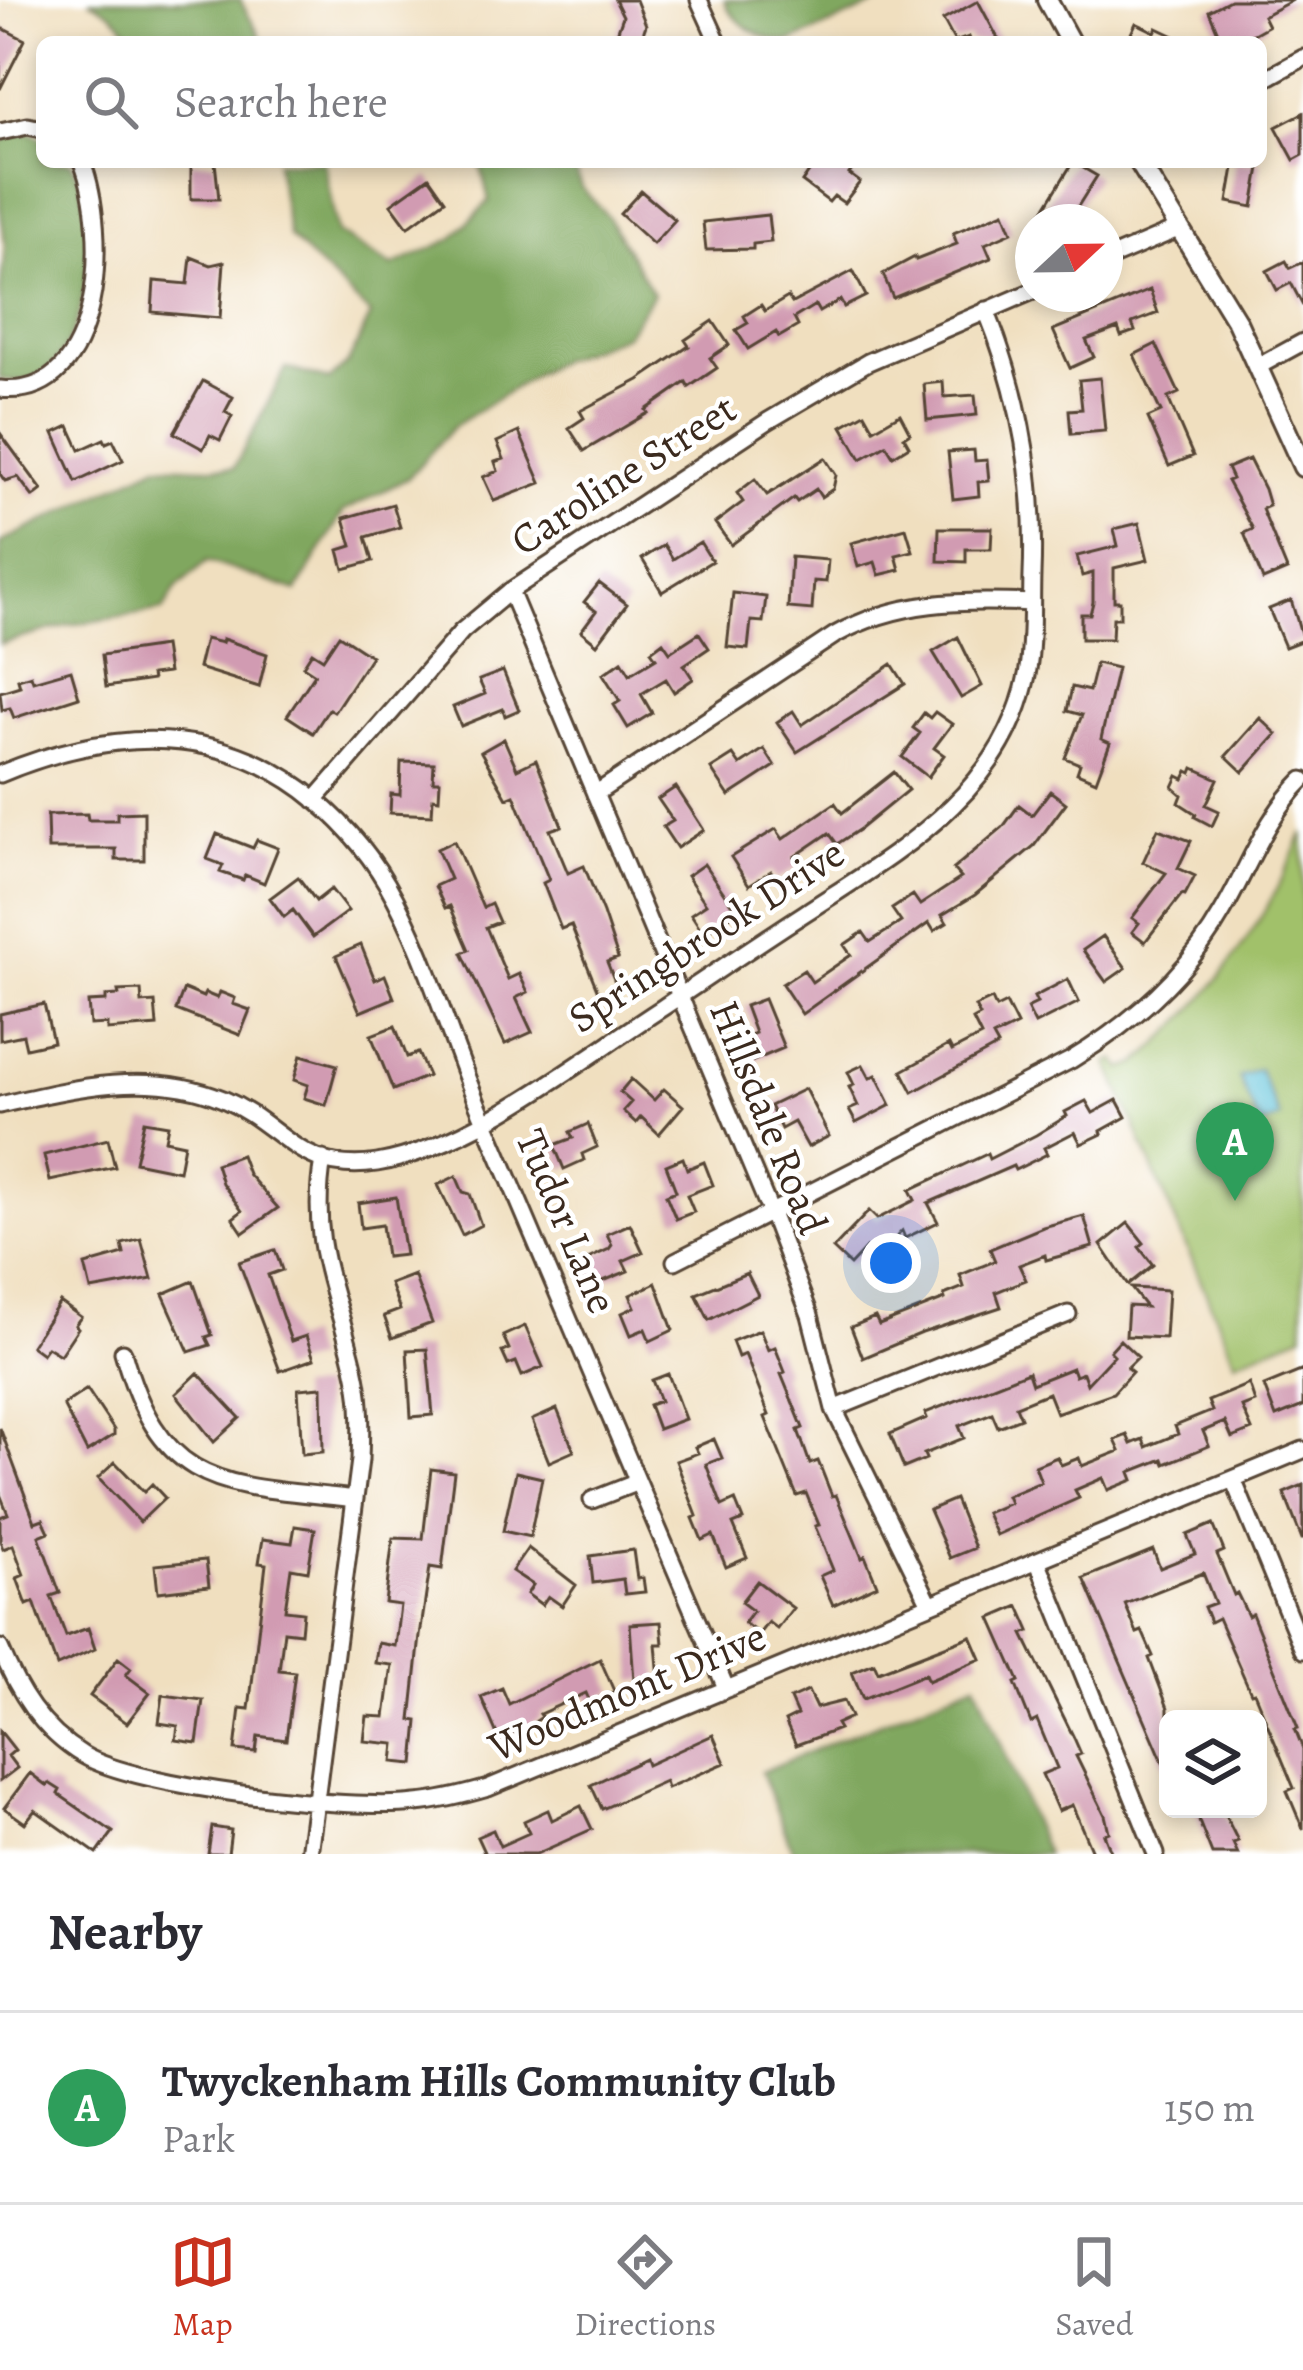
<!DOCTYPE html>
<html lang="en">
<head>
<meta charset="utf-8">
<style>
	:root { --surface:#fff; --page:#f7f7f7; --text:#2b2b33; --muted:#7c7c81; --line:#e1e1e2; --accent:#c8321e }
	body { margin:0; font-family:Alegreya,serif; background:var(--page); color:var(--text) }
	.controls { position:absolute; right:36px; bottom:36px; display:grid; overflow:hidden; border-radius:18px; box-shadow:0 6px 18px #0003 }
	.controls button { width:108px; height:108px; display:grid; place-items:center; padding:0; border:0; border-bottom:3px solid var(--line); background:var(--surface); color:var(--text); font:60px sans-serif }
	.compass { position:absolute; left:1015px; top:204px; width:108px; height:108px; border-radius:50%; background:var(--surface); box-shadow:0 6px 18px #0003; rotate:68deg }
	.you { position:absolute; left:891px; top:1263px; width:42px; height:42px; margin:-30px; border:9px solid #fff; border-radius:50%; background:#1a73e8; box-shadow:0 0 0 18px #1a73e833 }
	.badge { display:grid; place-items:center; width:78px; height:78px; border-radius:50%; background:var(--accent); color:#fff; font-size:39px; font-weight:700 }
	.pin { position:absolute; translate:-50% -99px; filter:drop-shadow(0 3px 6px #0008) }
	.pin::after { content:''; position:absolute; top:63px; width:42px; height:36px; background:inherit; clip-path:polygon(0 0,100% 0,50% 100%) }
	.list { margin:0; padding:0; list-style:none }
	h2 { display:flex; justify-content:space-between; align-items:center; height:156px; margin:0; padding:0 48px; font-size:51px }
	h2 small { font-size:39px; font-weight:400; color:var(--muted) }
	.list li { display:grid; grid-template-columns:78px 1fr auto; gap:36px; align-items:center; box-sizing:border-box; height:192px; padding:0 48px; border-top:3px solid var(--line) }
	.list b { display:block; font-size:45px; white-space:nowrap }
	.list p { margin:0; font-size:39px; white-space:nowrap; color:var(--muted) }
	.list em { font-size:39px; font-style:normal; color:var(--muted) }
	.icon { flex:none; width:66px; height:66px; fill:none; stroke:currentColor; stroke-width:2; stroke-linecap:round; stroke-linejoin:round }
	.map { position:relative; flex:none; width:1303px; height:1854px; overflow:hidden }
	.search { position:absolute; background:var(--surface); box-shadow:0 6px 18px #0003; left:36px; right:36px; top:36px; height:132px; display:flex; align-items:center; gap:30px; box-sizing:border-box; padding:0 42px; border-radius:18px; color:var(--muted); font-size:45px }
	.sheet { height:348px; background:var(--surface) }
	nav { display:flex; justify-content:space-around; align-items:center; box-sizing:border-box; height:168px; border-top:3px solid var(--line); background:var(--surface); font-size:33px; color:var(--muted) }
	nav a { display:grid; justify-items:center; gap:6px }
	nav .on { color:var(--accent) }
	.map>svg:first-child { display:block }
	.green { fill:#a1c16a; stroke:#6e7644; stroke-width:3 }
	.forest { fill:#80a75e; stroke:#5e683e; stroke-width:3 }
	.water { fill:#5dc2da; stroke:#4c767c; stroke-width:3 }
	.building { fill:#d19bb2 }
	.lines { fill:none; stroke-linecap:round; stroke-linejoin:round }
	.minor-casing { stroke:#564536; stroke-width:21 }
	.tertiary-casing { stroke:#564536; stroke-width:24 }
	.minor { stroke:#fff; stroke-width:15 }
	.tertiary { stroke:#fff; stroke-width:18 }
	.labels { text-anchor:middle; dominant-baseline:central; stroke-width:9; stroke-linejoin:round; paint-order:stroke }
	.street-label { font-size:42px; fill:#3b2a1e; stroke:#fff }
</style>
</head>
<body>
<div class="map">
<svg width="1303" height="1854" viewBox="0 0 1303 1854">
	<rect width="100%" height="100%" fill="#fff"/>
	<filter id="ink" filterUnits="userSpaceOnUse"><feTurbulence type="fractalNoise" baseFrequency=".00833" numOctaves="2"/><feDisplacementMap in="SourceGraphic" scale="24" xChannelSelector="R" yChannelSelector="G"/><feConvolveMatrix kernelMatrix="1 2 1 2 8 2 1 2 1" color-interpolation-filters="sRGB"/></filter>
	<filter id="wash" filterUnits="userSpaceOnUse"><feTurbulence type="fractalNoise" baseFrequency=".004" numOctaves="4" result="noise"/><feDisplacementMap in="SourceGraphic" scale="48" xChannelSelector="R" yChannelSelector="G"/><feGaussianBlur stdDeviation="2.7" result="paint"/><feColorMatrix in="noise" values="0 0 0 0 0 0 0 0 0 0 0 0 0 0 0 0 0 1.4 0 .05"/><feComposite in="paint" operator="in"/></filter>
	<g filter="url(#wash)">
		<rect width="100%" height="100%" fill="#f0dfbf"/>
		<!-- green -->
		<path class="green" d="M1303,832v502l-68,27 -127,-298 8,-4 7,10 14,-5c75,-65 129,-140 166,-232z"/>
		<!-- forest -->
		<path class="forest" d="M89,0h151l23,42h-132c-2,-19 -26,-34 -42,-42z
			M724,0h163l-96,42c-26,0 -58,-18 -67,-42z
			M31,133l11,5v24h29c29,47 23,200 -43,218 -8,2 -20,0 -28,-1v-84l5,-50 -5,-41v-62l13,-7z
			M276,162h48l13,71 55,33 60,-27 37,-38 -9,-39h92l9,25 27,30 45,77 -27,41 -73,28 -99,63 -46,52 -65,34 -46,79 -90,-30 -31,27 -12,22 -95,15 -69,19v-101l158,-78 76,3 52,-100 43,12 19,-17 23,-48 -82,-78z
			M976,1682l70,172h-252l-33,-82z"/>
		<!-- water -->
		<path class="water" d="M1259,1069l21,49 -20,8 -21,-49z"/>
		<g id="blocks">
			<!-- building -->
			<path class="building" d="M615,0h21l10,25 -6,17h-26l9,-26z
				M1230,0h63l-30,16 5,10 -29,16h-17l-13,-31z
				M978,1l22,41h-29l-2,-5 -14,5 -12,-22z
				M1136,23l19,9 2,-4 30,14h-60z
				M0,27l25,13 -25,49z
				M1303,113v42l-9,5 -18,-33z
				M191,162h24l4,37h-28z
				M816,162h42l-9,12 11,8 -16,21 -10,-7 -5,6 -27,-20z
				M1073,162l24,14 -29,46h-32z
				M1235,162h26l-8,45 -25,-5z
				M429,177l16,23 -37,27 -17,-23z
				M641,191l34,29 -22,24 -33,-30z
				M1004,212l8,20 -27,12 6,14 -98,40 -10,-24 32,-17 1,3 41,-16 -4,-11z
				M768,215l3,27 -18,2v5l-47,1 -3,-28z
				M191,257l20,8 13,-3 -4,56 -68,-6 2,-31 34,3z
				M1286,261l4,7 13,-6v44l-12,-23 -14,7 -10,-19z
				M853,271l13,25 -22,11 -4,-7 -21,12 -4,-7 -21,13 4,8 -19,11 -3,-5 -28,17 -12,-19 12,-7 -4,-7 17,-11 4,6 23,-14 4,6z
				M1150,290l8,23 -26,10 3,8 -14,5 -3,-8 -32,12 8,17 -24,11 -17,-38z
				M713,321l16,24 -19,13 7,10 -28,19 -3,-5 -40,28 2,3 -64,38 -15,-23 15,-10 -4,-7 59,-31 50,-34 -4,-6z
				M1156,344l23,49 -11,5 25,58 -24,10 -21,-48 13,-6 -27,-57z
				M1100,378l5,53 -34,3 -2,-24 13,-1 -3,-29z
				M203,381l30,16 -8,15 7,4 -12,24 -10,-5 -7,14 -29,-16z
				M943,382l1,15 31,-2 2,20 -50,5 -3,-36z
				M865,413l9,16 26,-15 10,19 -6,4 5,9 -16,10 -7,-11 -25,14 -19,-33z
				M69,426l11,24 24,-11 2,4 7,-3 10,20 -47,22 -22,-49z
				M519,432l22,51 -47,18 -11,-24 15,-6 -3,-9 9,-3 -7,-17z
				M0,433l42,57 -9,7 -15,-20 -13,4 -5,-7z
				M974,450l1,11 12,-1 2,21 -11,1 1,14 -26,3 -5,-47z
				M825,458l11,17 -3,14 -12,8 -5,-8 -19,13 -3,-4 -63,47 -16,-22 28,-21 -6,-9 18,-14 12,16z
				M1249,459l15,30 5,17 -7,3 25,61 -24,10 -19,-47 9,-4 -26,-48 5,-2 -5,-11z
				M393,504l7,23 -34,10 7,24 -29,8 -5,-19 13,-4 -8,-28z
				M1139,523l9,37 -34,8v33h6v17h-7l-1,21h-31v-25h9l3,-12v-29l-11,3 -5,-20 41,-10 -4,-17z
				M906,528l7,23 -17,4 4,15 -21,5 -4,-13 -17,5 -7,-24z
				M939,528h53l-1,21h-25v13l-28,-1z
				M700,542l12,19 -50,31 -20,-33 22,-14 9,14z
				M791,557l37,3 -2,22 -12,-1 -2,29 -24,-2z
				M599,583l28,21 -30,40 -16,-13 15,-20 -12,-9z
				M733,593l33,4 -3,25 -12,-1 -3,28 -21,-2z
				M1291,600l12,40 -18,7 -16,-38z
				M699,633l10,15 -25,17 9,14 -19,13 -8,-13 -25,15 11,19 -24,15 -14,-23 6,-4 -17,-27 19,-13 8,13 26,-16 -5,-7 12,-9 7,10z
				M339,635l32,21 -37,56 -5,-3 -16,24 -26,-17 28,-42 -12,-8 9,-14 11,7z
				M958,637l24,49 -21,12 -28,-46z
				M205,639l17,4 1,-4 44,15 -8,33 -61,-19z
				M164,646l4,27 -17,2 1,5 -46,7 -4,-32z
				M1096,663l21,5 -16,71 9,4 -14,38 -19,-8 3,-9 -15,-6 17,-43 -15,-4 5,-24 17,4z
				M892,664l13,20 -108,68 -20,-30 16,-11 9,14z
				M71,670l8,27 -65,21 -4,-10 -8,2 -2,-18 20,-6 -2,-7 13,-4 2,6z
				M503,671l16,39 -14,6 -2,-7 -42,17 -8,-19 32,-13 -6,-14z
				M935,712l17,12 -18,24 10,7 -16,22 -26,-20 18,-24 -7,-5 11,-15 6,5z
				M1260,718l17,16 -34,38 -17,-16z
				M504,739l13,30 19,-9 26,66 -12,4 18,43 16,-7 19,47 15,45 -11,4 10,25 -18,7 -28,-69 -10,4 -18,-46 6,-3 -35,-85 -7,3 -26,-46z
				M764,749l11,17 -46,30 -18,-27 22,-14 7,10z
				M401,762l33,1 -1,18h7l-1,18 -6,-1 -1,17 -42,-2 1,-19 9,1z
				M1194,768l24,11 -12,26 13,6 -7,15 -17,-9 1,-3 -17,-11 3,-8 -9,-8 5,-11 6,3 4,-8 4,2z
				M894,772l14,18 -48,39 -23,15 -8,-11 -35,24 5,9 -22,14 -6,-9 -22,14 -18,-28 45,-28 7,10 52,-36 7,10z
				M676,787l28,43 -27,18 -14,-21 10,-6 -15,-22z
				M1050,791l16,12 -32,43 -59,49 -33,20 5,8 -13,8 -5,-8 -127,91 -20,-30 22,-14 8,12 39,-27 -7,-10 19,-13 7,10 31,-20 -9,-13 21,-14 7,10 41,-27 -8,-9 50,-42 16,-22 13,10z
				M144,812v48h-28v-11h-68l-1,-34 40,-1 1,6h29v-7z
				M1158,829l33,12 -13,27 17,8 -10,19 -3,-1 -37,48 -13,-10 7,-9 -7,-5 34,-45 -23,-11z
				M217,834l36,14 4,-8 21,8 -14,35 -19,-8 -2,5 -23,-8 3,-7 -16,-6z
				M454,841l29,67 8,-4 8,18 -13,5 22,52 11,-5 9,18 -12,6 16,34 -27,12 -43,-91 7,-3 -19,-44 -5,2 -10,-22 15,-7 -13,-30z
				M704,864l33,48 -33,22 -13,-20 15,-10 -19,-28z
				M298,877l18,24 15,-12 17,22 -35,26 -20,-27 -9,7 -14,-19z
				M1103,936l23,32 -20,14 -23,-32z
				M361,945l14,35 10,-5 9,23 -34,14 -24,-56z
				M1068,979l11,23 -44,22 -8,-16 10,-5 -3,-6z
				M184,989l19,8 2,-4 12,5 3,-6 15,6 -2,6 17,6 -10,25 -64,-25z
				M141,990l1,13 13,-1 2,24 -50,4v-6l-17,1 -2,-23 18,-1v-5l13,-1 -1,-4z
				M764,999l20,49 -31,13 -9,-24 11,-4 -10,-27z
				M992,999l4,9 10,-5 11,22 -24,12 5,9 -85,46 -11,-21 47,-26 3,6 29,-15 -8,-16 7,-4 -5,-9z
				M44,1004l9,38 -27,6 -3,-13 -23,5v-26z
				M395,1026l12,31 11,-4 10,23 -35,14 -22,-55z
				M301,1055l36,10 -11,40 -22,-7 4,-13 -14,-5z
				M863,1065l7,13 6,-3 15,30 -35,18 -7,-13 9,-4 -9,-19 5,-2 -6,-13z
				M631,1079l23,21 10,-11 19,17 -24,28 -18,-17 -5,6 -13,-12 8,-9 -11,-10z
				M805,1089l24,47 -21,11 -14,-25 -13,7 -11,-23z
				M1117,1100l9,17 -25,14 1,3 -21,10 -6,-12 -31,16 3,6 -32,16 -2,-4 -85,37 10,19 -33,16 -3,-7 -26,27 -10,-10 -16,17 -17,-16 36,-38 8,8 38,-19 -5,-10 77,-36 2,5 47,-24 31,-19 -2,-4 21,-11 7,12z
				M144,1121l24,4 -3,15 19,4 -5,27 -44,-9z
				M588,1124l9,23 -15,7 2,6 -20,9 -10,-24 19,-7 -3,-6z
				M108,1139l7,28 -65,14 -6,-26z
				M241,1155l7,19 30,34 -35,25 -10,-15 9,-7 -20,-28 -6,-19z
				M683,1158l4,11 17,-7 9,23 -26,10 7,17 -18,7 -10,-24 10,-4 -10,-26z
				M456,1176l7,16 7,2 11,31 -19,10 -24,-50z
				M396,1197l9,58 -19,2 -4,-32 -21,3 -3,-25z
				M1084,1216l9,31 -47,13 -1,-5 -26,10 7,15 -30,12 5,15 -79,26 -59,25 -12,-31 24,-10 4,8 66,-26 -1,-4 20,-8 -4,-12 35,-14 -5,-12 53,-22z
				M1128,1223l16,20 -5,4 14,18 -25,20 -27,-40z
				M630,1224l13,28 -20,9 5,10 -32,13 -12,-23 25,-12 3,-4 -5,-11z
				M141,1239l11,40 -61,11 -6,-25 39,-11 -2,-10z
				M275,1250l7,20 -14,5 18,52 5,14 15,-5 8,23 -34,12 -41,-109z
				M747,1273l11,22 -49,25 -13,-26z
				M414,1275l18,48 -40,15 -8,-22 16,-6 -10,-26z
				M193,1281l19,54 -6,2 4,8 -21,7 -26,-58z
				M656,1283l17,47 -23,11 -5,-12 -14,6 -9,-22 13,-6 -5,-12z
				M1131,1288l37,2 -3,48 -39,-2 2,-30 18,1z
				M60,1302l21,15 -6,8 3,3 -18,27 -13,-8 -5,7 -11,-8z
				M525,1326l18,41 -21,9 -6,-14 -8,3 -6,-13 7,-3 -6,-13z
				M760,1330l8,20 7,-3 10,25 -4,2 22,54 -5,2 12,34 8,-3 14,35 4,-1 26,63 3,-2 12,29 -44,20 -13,-29 13,-6 -18,-44 4,-1 -13,-32 -9,3 -32,-79 4,-2 -24,-61 -7,3 -6,-16z
				M1120,1340l18,17 -11,11 5,4 -19,21 -57,20 -8,-20 -32,13 5,12 -23,9 -6,-14 -33,13 5,12 -40,16 2,5 -22,9 -14,-34 37,-16 -2,-5 103,-41 4,12 40,-16 3,8 8,-3 4,11 27,-29 -4,-4z
				M427,1349l6,66 -22,2 -4,-67z
				M1303,1370v36l-27,11 -12,-31z
				M198,1373l42,45 -26,24 -38,-48z
				M668,1374l17,45 -27,10 -9,-24 11,-4 -8,-21z
				M1249,1384l6,18 -13,5 10,23 -20,8 -7,-16 -22,9 6,15 -44,18 -2,-5 -33,13 3,8 -25,10 -5,-12 -28,12 4,8 -83,37 -10,-22 24,-10 -3,-7 34,-14 -6,-16 22,-9 4,8 18,-7 3,8 38,-15 -5,-11 12,-5 4,9 12,-5 3,8 32,-13 -3,-8 37,-15 -4,-10z
				M322,1387l1,65 -21,2 -4,-65z
				M87,1389l27,41v5l-27,17 -24,-47z
				M557,1409l17,42 -25,11 -17,-42z
				M0,1428l35,94 8,-3 6,13 -10,4 21,57 -9,3 15,40 22,-8 7,21 -38,17 -23,-64 -7,3 -10,-27 7,-3 -11,-30 -10,4 -3,-8v-24l8,-3 -8,-20z
				M714,1439l8,19 -16,6 16,42 13,-6 8,20 -10,4 14,34 -21,9 -13,-32 -11,5 -9,-22 4,-2 -21,-55 22,-8 -3,-6z
				M115,1462l29,30 8,-8 13,14 -25,24 -42,-44z
				M431,1469l23,3 -12,97 -12,-2 -10,69 -9,84 7,1 -4,43 -21,-2 2,-18 -31,-3 3,-25 18,1 7,-52 -17,-2 3,-20 17,3 5,-41 -15,-2 8,-65 30,1z
				M516,1472l26,6 -12,59 -27,-6z
				M1303,1485v54h-1l-18,-46z
				M955,1499l20,49 -25,10 -21,-48z
				M1213,1524l11,27 -7,3 17,41 3,-2 11,23 4,-2 46,114 -3,1 8,20v80l-16,-38 7,-3 -40,-96 -3,1 -33,-75 -8,4 -6,-15 11,-4 -12,-30 -78,31 12,29 5,-2 11,25 -4,2 19,50 -1,63 -83,-193 69,-28 7,18 35,-14 -8,-19z
				M295,1526l20,3 -7,42 -17,-3 -6,42 18,2 -2,21 -17,-2 -5,39 16,2 -9,68 -28,-4 -2,16 -21,-2 5,-42 9,1 17,-145 -7,-1 4,-24 29,4z
				M528,1548l48,37 -14,21 -14,-10 -6,9 -15,-11 6,-9 -21,-14z
				M633,1550l4,29 6,-1 2,14 -20,2 -2,-15 -30,4 -3,-27z
				M206,1560l3,26 -51,6 -3,-27z
				M757,1581l36,27 -16,21 -9,-7 -9,12 -15,-11 9,-12 -12,-9z
				M1019,1606l11,25 -7,3 51,104 7,16 -5,2 29,59 4,17 -5,2 8,20h-19l-21,-49 -14,6 -16,-37 15,-6 -20,-48 -6,3 -16,-40 4,-2 -28,-63z
				M661,1622l2,22h-7l3,35 -25,2 -4,-57z
				M971,1636l10,23 -53,22 -3,-7 -62,25 -11,-27 22,-9 4,9z
				M118,1658l13,10 -5,7 24,18 -23,30 -37,-27z
				M600,1659l14,32 -24,11 -4,-9 -46,21 2,3 -16,11 -27,11 -18,-42 21,-9 7,16z
				M808,1691l8,17 28,-7 7,16 -15,7 3,5 -43,16 -11,-24 12,-6 -7,-16z
				M163,1695l40,5 -6,43 -21,-3 2,-14 -19,-3z
				M0,1731l15,19 -7,6 9,12 -17,13z
				M713,1735l12,28 -58,25 -2,-7 -63,28 -11,-24 54,-26 2,6z
				M30,1773l17,13 2,-3 11,7 -2,4 55,38 -16,22 -62,-44 -10,13 -21,-15z
				M581,1806l11,23 -56,25h-56l4,-2 -7,-15 16,-7 7,16 29,-13 -5,-12 24,-11 4,10z
				M1194,1809h28l16,32 -5,2 5,11h-26z
				M212,1827l19,3 -3,24h-20z"/>
		</g>
	</g>
	<g filter="url(#ink)">
		<use href="#blocks" fill-opacity="0" stroke="#564536" stroke-width="3"/>
		<g class="lines">
			<!-- minor casing -->
			<g class="minor-casing">
				<path id="minor" d="M699,0l19,42
					M1261,81l42,-23
					M0,132l28,-6 14,3
					M1105,260l75,-32
					M1259,366l44,-24
					M0,389c105,12 109,-160 82,-227
					M510,591l261,622 39,102 24,94 96,195
					M0,774c101,-42 209,-53 303,16 33,25 63,58 84,94 39,68 60,147 90,219 81,195 166,390 249,585
					M595,794l240,-159c63,-35 126,-35 196,-32
					M315,800l147,-169 48,-40 258,-170 100,-59 165,-71
					M0,1105c72,-17 151,-36 223,-6 59,25 77,76 154,64 95,-16 204,-103 285,-155 48,-32 95,-64 143,-95 93,-61 198,-119 222,-238 6,-32 4,-67 5,-100 4,-93 -11,-179 -46,-265
					M675,1261l396,-201c61,-37 115,-84 151,-147 27,-46 43,-95 81,-133
					M123,1352c40,142 104,132 232,147
					M834,1409l234,-95
					M1233,1479l70,171
					M592,1500l46,-18
					M1037,1560l119,294
					M0,1648c18,43 41,82 83,107 55,33 267,56 333,48 25,-2 48,-8 72,-15l815,-338
					M309,1854l51,-394c1,-28 2,-56 -4,-84 -17,-82 -48,-127 -33,-217"/>
			</g>
			<!-- tertiary casing -->
			<g class="tertiary-casing">
				<path id="tertiary" d="M1047,0l23,42
					M1139,162l98,160 66,145"/>
			</g>
			<!-- minor -->
			<use href="#minor" class="minor"/>
			<!-- tertiary -->
			<use href="#tertiary" class="tertiary"/>
		</g>
	</g>
	<g class="labels">
		<!-- street labels -->
		<g class="street-label">
			<text transform="translate(623 474) rotate(-33)">Caroline Street</text>
			<text transform="translate(706 935) rotate(-33)">Springbrook Drive</text>
			<text transform="translate(769 1117) rotate(68)">Hillsdale Road</text>
			<text transform="translate(567 1221) rotate(67)">Tudor Lane</text>
			<text transform="translate(627 1691) rotate(-23)">Woodmont Drive</text>
		</g>
	</g>
</svg>
<div class="controls">
<button><svg class="icon" aria-label="layers" viewBox="0 0 24 24"><path d="M12 4l9 5-9 5-9-5zM3 14l9 5 9-5"/></svg></button>
</div>
<svg class="compass" viewBox="-18 -18 36 36"><path d="M0-13l5 13h-10z" fill="#e53935"/><path d="M0 13l5-13h-10z" fill="#7c7c81"/></svg>
<div class="you"></div>
<div class="pin badge" style="left:1235px;top:1201px;background:#2e9e5b">A</div>
<div class="search"><svg class="icon" aria-label="search" viewBox="0 0 24 24"><circle cx="10" cy="10" r="6"/><path d="M15 15l6 6"/></svg>Search here</div>
</div>
<section class="sheet">
<h2>Nearby<small></small></h2>
<ul class="list">
<li><span class="badge" style="background:#2e9e5b">A</span><div><b>Twyckenham Hills Community Club</b><p>Park</p></div><em>150 m</em></li>
</ul>
</section>
<nav>
<a class="on"><svg class="icon" aria-label="map" viewBox="0 0 24 24"><path d="M3 6l6-2 6 2 6-2v14l-6 2-6-2-6 2zM9 4v14M15 6v14"/></svg>Map</a>
<a><svg class="icon" aria-label="directions" viewBox="0 0 24 24"><path d="M12 3l9 9-9 9-9-9zM9 14v-3h6M13 9l2 2-2 2"/></svg>Directions</a>
<a><svg class="icon" aria-label="saved" viewBox="0 0 24 24"><path d="M7 4h10v16l-5-4-5 4z"/></svg>Saved</a>
</nav>
</body>
</html>
